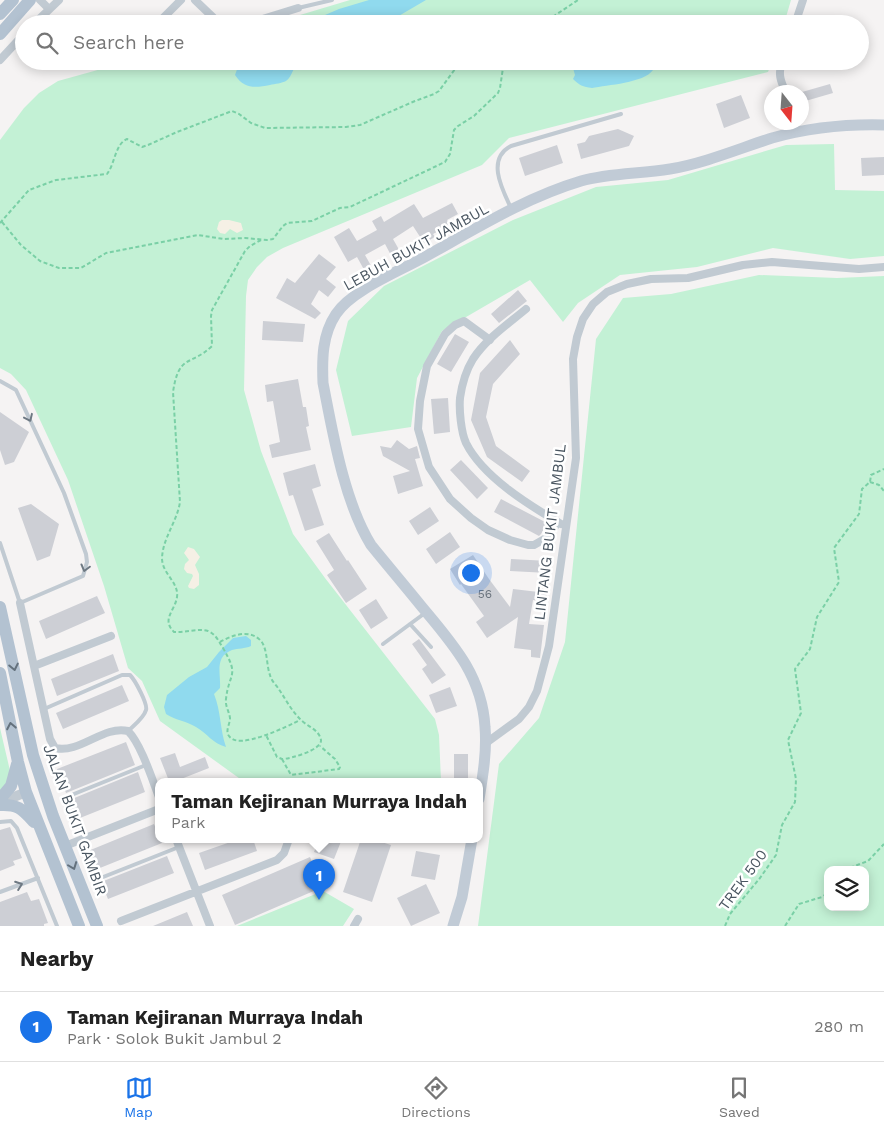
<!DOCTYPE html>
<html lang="en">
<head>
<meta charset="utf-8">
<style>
	:root { --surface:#fff; --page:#f6f6f6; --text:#222; --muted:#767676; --line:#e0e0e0; --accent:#1a73e8 }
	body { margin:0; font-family:"Work Sans",sans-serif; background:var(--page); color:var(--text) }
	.controls { position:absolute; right:15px; bottom:15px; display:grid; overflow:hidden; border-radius:10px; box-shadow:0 2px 12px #0003 }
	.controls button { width:45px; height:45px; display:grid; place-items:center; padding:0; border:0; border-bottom:1px solid var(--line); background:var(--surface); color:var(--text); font:25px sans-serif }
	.compass { position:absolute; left:764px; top:85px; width:45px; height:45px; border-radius:50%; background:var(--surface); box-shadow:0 2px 12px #0003; rotate:163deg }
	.you { position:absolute; left:470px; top:572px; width:18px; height:18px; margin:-12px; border:4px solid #fff; border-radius:50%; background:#1a73e8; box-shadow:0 0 0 8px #1a73e833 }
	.badge { display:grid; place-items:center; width:32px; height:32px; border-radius:50%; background:var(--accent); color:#fff; font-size:16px; font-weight:700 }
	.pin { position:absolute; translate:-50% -41px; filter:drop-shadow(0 1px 2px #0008) }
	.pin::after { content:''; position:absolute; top:26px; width:18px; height:15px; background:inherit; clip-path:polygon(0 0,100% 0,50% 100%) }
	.popup { position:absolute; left:155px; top:778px; width:328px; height:65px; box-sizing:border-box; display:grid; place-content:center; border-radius:10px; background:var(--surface); filter:drop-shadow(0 1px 4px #0005); font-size:16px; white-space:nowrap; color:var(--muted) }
	.popup b { font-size:19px; color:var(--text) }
	.popup::after { content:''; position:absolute; left:50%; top:100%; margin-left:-10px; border:10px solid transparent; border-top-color:var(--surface) }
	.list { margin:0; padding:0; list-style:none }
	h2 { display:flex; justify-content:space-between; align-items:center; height:65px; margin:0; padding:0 20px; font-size:21px }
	h2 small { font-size:16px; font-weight:400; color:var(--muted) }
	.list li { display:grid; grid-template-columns:32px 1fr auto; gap:15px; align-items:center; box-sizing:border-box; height:70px; padding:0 20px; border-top:1px solid var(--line) }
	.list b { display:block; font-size:19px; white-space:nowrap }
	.list p { margin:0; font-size:16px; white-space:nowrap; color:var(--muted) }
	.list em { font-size:16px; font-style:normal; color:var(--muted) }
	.icon { flex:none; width:28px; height:28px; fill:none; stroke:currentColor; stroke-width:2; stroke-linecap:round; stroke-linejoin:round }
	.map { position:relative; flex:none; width:884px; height:926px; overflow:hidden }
	.search { position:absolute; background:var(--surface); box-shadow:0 2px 12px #0003; left:15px; right:15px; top:15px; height:55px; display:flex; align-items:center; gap:12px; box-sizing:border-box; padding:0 18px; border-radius:28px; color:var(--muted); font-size:19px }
	.sheet { height:135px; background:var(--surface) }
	nav { display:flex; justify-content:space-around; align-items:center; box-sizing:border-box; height:70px; border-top:1px solid var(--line); background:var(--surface); font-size:14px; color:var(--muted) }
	nav a { display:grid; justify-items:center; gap:2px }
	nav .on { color:var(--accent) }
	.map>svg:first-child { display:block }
	.green { fill:#c3f1d5; fill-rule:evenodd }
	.sand { fill:#f5f0e5 }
	.water { fill:#90daee }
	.building { fill:#cdcfd5 }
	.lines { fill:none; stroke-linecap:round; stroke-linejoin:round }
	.path { stroke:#7ad0a6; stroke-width:2; stroke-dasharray:4 2.5; stroke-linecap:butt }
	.service { stroke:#c1cad2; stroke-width:4 }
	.minor { stroke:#c1cad2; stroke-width:8 }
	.tertiary { stroke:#c1cad2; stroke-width:10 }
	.secondary { stroke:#c1cbd6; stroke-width:11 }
	.primary { stroke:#b3c2d1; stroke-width:12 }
	.oneway { stroke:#6e7983 }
	.oneway2 { stroke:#64717d }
	.labels { text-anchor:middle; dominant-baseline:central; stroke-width:5; stroke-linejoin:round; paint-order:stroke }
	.number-label { font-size:12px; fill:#6b747e }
	.street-label { font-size:15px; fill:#4a5661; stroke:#fff }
</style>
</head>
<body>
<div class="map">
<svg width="884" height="926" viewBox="0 0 884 926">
	<rect width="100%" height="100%" fill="#f5f3f3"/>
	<!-- green -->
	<path class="green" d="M350,0h441l-7,24h-514z
		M130,61h642l-4,11 -259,66 -27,27 -199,83 -16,9 -10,10 -9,13 -2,16 -2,94 17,61 32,83 32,44 110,141 4,16 2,46h-198l-83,-60 -18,-40 -14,-13 -24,-82 -36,-106 -42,-90 -15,-16 -11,-6v-228l24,-32 15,-15 19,-12z
		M834,144l1,46 49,1v65l-34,3 -77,-11 -76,19 -77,8 -42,28 -15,19 -33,-42 -88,51 -25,47 -6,49 -59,9 -16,-66 12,-49 36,-35 129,-66 83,-33 72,-7 118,-35z
		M759,275l78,3 47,-2v650h-406l21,-162 40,-46 26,-76 31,-303 27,-41 48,-4zM828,870h37v37h-37z
		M0,728l11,47 -11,18z
		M323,891l31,18 -11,17h-106z"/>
	<!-- sand -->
	<path class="sand" d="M222,220h7l12,3 2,7 -6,3 -7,-4 -5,5 -5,-1 -3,-4 2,-7z
		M188,547l6,2 6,8 -5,8 4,9v11l-5,4 -5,-1 -1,-2 5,-10 -1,-2 -5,-1 -3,-4 1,-5 4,-4 -5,-7z"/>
	<!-- water -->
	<path class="water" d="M369,0h57l-41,24h-81l35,-15z
		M240,61h59c-6,5 -6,15 -13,20 -4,2 -11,3 -16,4 -15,3 -26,4 -35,-10z
		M571,61h80l2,9c-9,13 -46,15 -61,18 -9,-1 -13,-3 -19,-9l2,-4z
		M246,636l5,4v6c-6,3 -13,2 -19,4 -18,7 -11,23 -12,38l-6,6c7,17 6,36 12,53 -14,-4 -18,-13 -30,-20 -10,-6 -21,-7 -30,-13l-2,-7 3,-12 22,-18 18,-10 12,-15 14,-14z"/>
	<!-- building -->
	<path class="building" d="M830,84l3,9 -31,9v-10z
		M741,95l9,23 -26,10 -8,-24z
		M618,129l16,7 -5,10 -48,13 -4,-15 8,-2 4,-6z
		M557,145l6,18 -38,13 -6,-18z
		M884,157v18l-22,1 -1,-18z
		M452,203l6,11 -11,6 3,5 -17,9 2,3 -11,6 -11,-17 -20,13 9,16 -9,4 -8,-15 -20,11 9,16 -7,4 -10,-18 -9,5 -14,-25 15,-9 8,13 20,-11 -5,-9 9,-5 3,6 30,-18 9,14z
		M319,254l17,13 -10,12 10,8 -8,10 -9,-7 -8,14 10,9 -6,6 -39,-21 11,-20 8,5z
		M518,290l9,11 -28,22 -8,-9z
		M263,321l42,3 -2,18 -41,-2z
		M455,334l14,8 -18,30 -14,-8z
		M510,340l10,14 -27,30 -7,33 10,29 34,25 -8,11 -35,-25 -16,-37 9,-47z
		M298,379l5,28h3l3,19 -3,1 5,23 -39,8 -3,-13 11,-3 -7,-41 -6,1 -2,-17z
		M448,398l2,34 -16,2 -3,-35z
		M0,412l29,20 -15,30 -9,3 -5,-15z
		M397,440l12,9 8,-3 3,12 -5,1 8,27 -25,8 -5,-18 17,-5 -27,-15 -3,-10 11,2z
		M461,460l27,28 -11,11 -27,-29z
		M315,464l6,22 -9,3 12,36 -19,6 -12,-36 -4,1 -6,-23z
		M501,499l46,24 -6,11 -2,2 -45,-24z
		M31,504l28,20 -9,32 -13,5 -19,-53z
		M430,507l9,14 -21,14 -9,-14z
		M450,532l10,15 -24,17 -10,-15z
		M329,533l18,28 1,-1 19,29 -21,14 -19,-28 7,-5 -18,-29z
		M473,555l16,24 21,28 3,-18 34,4 -1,9 -13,-2 -4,24 15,1 -4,33 -9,-1v-7l-17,-2 4,-31 -31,21 -11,-16 8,-6 -23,-32 -1,1 -10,-16z
		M511,559l38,2 -1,12 -38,-2z
		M97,596l8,17 -59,26 -7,-18z
		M376,599l12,19 -17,11 -12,-19z
		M419,639l27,36 -14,9 -10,-15 5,-4 -15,-21z
		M113,654l6,17 -62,25 -6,-17z
		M122,685l7,16 -66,28 -7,-16z
		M450,687l7,19 -21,7 -7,-18z
		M126,742l9,23 -69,28 -9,-24z
		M175,753l5,14 25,-10 4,11 -33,13h-7l-9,-23z
		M454,754h14v27h-14z
		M138,772l7,20 -70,28 -8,-19z
		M154,824l8,19 -67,27 -7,-19z
		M10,827l12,31 -9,3 2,4 -15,6v-41z
		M239,839h14l4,12 -52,19 -6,-17z
		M319,839h23l-8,20 -20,-7z
		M361,839h11l19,6 -19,57 -29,-10z
		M416,851l24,4 -5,25 -24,-4z
		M167,856l7,17 -66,26 -7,-17z
		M310,857l13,30 -88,38 -13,-30z
		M426,884l14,29 -29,13 -14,-28z
		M27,892l4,9 8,-2 9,24 -4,1v2h-44v-24z
		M187,912l6,14h-40z"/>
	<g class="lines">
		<!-- path -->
		<path class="path" d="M542,24l36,-24
			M2,222l19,23 19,16 19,7h22l25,-15 92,-18 26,4 21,-1 22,2 6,-1 10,-13 4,-3 25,-2 28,-13 10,-1 95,-45 5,-8 4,-24 4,-4 16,-10 24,-23 2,-5 4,-27
			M0,223l29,-33 27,-10 51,-6c8,-10 8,-30 20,-35l15,8 6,-2 29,-13 55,-21 7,3 12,9 14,5 81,-1 14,-2 55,-24 19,-7 5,-3 19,-26 7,-4
			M261,240l-11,6 -5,5 -33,59 -1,6 1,30c-22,21 -33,7 -39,46l7,110c-3,20 -17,35 -18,56 0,16 17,24 15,39 -2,14 -16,22 -3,35 11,1 23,-4 34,-1 8,3 11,11 15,17 17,29 6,24 3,51 -1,7 3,12 4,19 0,6 -5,13 -1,18 9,15 59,-10 71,-16
			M870,482l9,3 5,6
			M220,642c11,-6 27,-13 39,-3 9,7 7,26 11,36 1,5 5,9 8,13 7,10 13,22 22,31 6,7 19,10 21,21 1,10 -31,19 -39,19l-5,-2 -11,-22
			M282,759l9,16 48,-6 1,-2 -5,-8 -15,-13
			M844,870l24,-9 16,-17
			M725,926l5,-12 30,-36 16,-23 6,-30 13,-23 1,-23 -8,-39 13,-27 -6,-44 15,-20 7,-32 22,-35 -5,-34 25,-34 3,-25 8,-7 1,-7 13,-6
			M785,926l14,-22 23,-7 6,-4"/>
		<!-- service -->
		<path class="service" d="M298,8l34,-8
			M511,208c-9,-19 -25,-49 0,-62l110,-32
			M0,381l16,9 48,103 22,61 1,8 -4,14 -63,27 -20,-60
			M410,624l21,23
			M383,644l42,-31
			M44,709l78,-34h8c5,5 18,29 16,35 -2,8 -13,16 -18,21
			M64,798l82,-33
			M0,822l11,-1 6,7 40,98
			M93,881l86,-34
			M0,892l38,-14"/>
		<!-- minor -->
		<path class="minor" d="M40,0l9,9
			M195,0l25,24
			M34,24l25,-24
			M157,24l24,-24
			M247,24l51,-16
			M795,24l8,-24
			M0,60l24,-26
			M782,61c-4,12 -2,20 4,31
			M526,309c-18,15 -40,30 -53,50 -8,13 -11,25 -13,39 -1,12 1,34 6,45 17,34 63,62 95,81
			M490,340l-26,-19 -9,4 -10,9 -18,32 -7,35 -2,28 11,38 21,32 21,19 17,12 22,10 18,5h6l14,-8 10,-15
			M20,603l30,136 5,9c25,6 48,-23 73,-17 13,13 24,48 31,66
			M34,666l77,-30
			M486,743l33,-24 10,-12 8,-16 12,-45 27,-188 -3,-99 4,-22 6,-18 10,-15 14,-12 20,-8 24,-5 37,-1 55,-13 29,-3 87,7 25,-2
			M176,839l34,87
			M65,846l94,-37
			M121,921l156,-61 7,-7 5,-14
			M354,926l4,-7"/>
		<!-- tertiary -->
		<path class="tertiary" d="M0,803l26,-11"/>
		<!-- secondary -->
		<path class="secondary" d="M479,799c4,-24 8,-48 6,-72 -3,-51 -32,-83 -63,-120 -17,-21 -34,-41 -51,-62 -27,-44 -38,-111 -48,-162 -1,-24 -1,-48 13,-69 15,-23 61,-42 85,-55 51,-28 103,-61 160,-78 29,-8 60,-7 89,-12 35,-6 68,-20 102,-31 36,-10 74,-14 112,-13
			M453,926l9,-29 10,-58"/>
		<!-- primary -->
		<path class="primary" d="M0,14l13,-14
			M0,34l30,-34
			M0,607l33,148 20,61 44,110
			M0,673l18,89 8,30 53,134
			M0,799l11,-13 6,-22
			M0,805c18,-1 22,4 34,17"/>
	</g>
	<!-- one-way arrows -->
	<defs><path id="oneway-chevron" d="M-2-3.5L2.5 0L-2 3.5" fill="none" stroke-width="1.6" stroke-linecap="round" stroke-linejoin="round" transform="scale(1.25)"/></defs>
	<g class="oneway">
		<use href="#oneway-chevron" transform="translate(29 418) rotate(65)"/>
		<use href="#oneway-chevron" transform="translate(85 568) rotate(105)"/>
		<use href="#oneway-chevron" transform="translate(19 885) rotate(-20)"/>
	</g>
	<g class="oneway2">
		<use href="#oneway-chevron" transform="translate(14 667) rotate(78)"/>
		<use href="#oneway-chevron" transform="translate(11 726) rotate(-101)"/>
		<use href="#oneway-chevron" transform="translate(73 866) rotate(69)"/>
	</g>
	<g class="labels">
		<!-- number labels -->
		<g class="number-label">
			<text x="485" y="594">56</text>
		</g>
		<!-- street labels -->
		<g class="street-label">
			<text transform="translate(416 247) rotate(-29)">LEBUH BUKIT JAMBUL</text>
			<text transform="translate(550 532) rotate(-83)">LINTANG BUKIT JAMBUL</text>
			<text transform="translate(75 820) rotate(70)">JALAN BUKIT GAMBIR</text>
			<text transform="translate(743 880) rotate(-54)">TREK 500</text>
		</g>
	</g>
</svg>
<div class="controls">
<button><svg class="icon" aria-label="layers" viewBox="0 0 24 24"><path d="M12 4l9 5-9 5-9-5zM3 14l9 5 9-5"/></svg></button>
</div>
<svg class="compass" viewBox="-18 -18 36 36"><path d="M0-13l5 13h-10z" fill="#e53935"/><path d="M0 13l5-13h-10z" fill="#767676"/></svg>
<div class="you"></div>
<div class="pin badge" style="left:319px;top:900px">1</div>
<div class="popup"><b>Taman Kejiranan Murraya Indah</b>Park</div>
<div class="search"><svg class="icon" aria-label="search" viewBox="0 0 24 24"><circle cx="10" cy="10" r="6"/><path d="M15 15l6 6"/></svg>Search here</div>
</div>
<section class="sheet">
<h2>Nearby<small></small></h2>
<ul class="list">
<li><span class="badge">1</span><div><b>Taman Kejiranan Murraya Indah</b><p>Park · Solok Bukit Jambul 2</p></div><em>280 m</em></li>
</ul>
</section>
<nav>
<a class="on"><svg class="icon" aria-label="map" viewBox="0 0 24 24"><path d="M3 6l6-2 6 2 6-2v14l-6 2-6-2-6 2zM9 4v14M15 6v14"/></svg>Map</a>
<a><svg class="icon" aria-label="directions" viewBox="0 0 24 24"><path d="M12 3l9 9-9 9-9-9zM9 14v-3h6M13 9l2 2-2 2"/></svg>Directions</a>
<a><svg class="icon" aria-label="saved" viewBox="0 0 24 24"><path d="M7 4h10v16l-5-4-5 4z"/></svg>Saved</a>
</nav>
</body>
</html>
